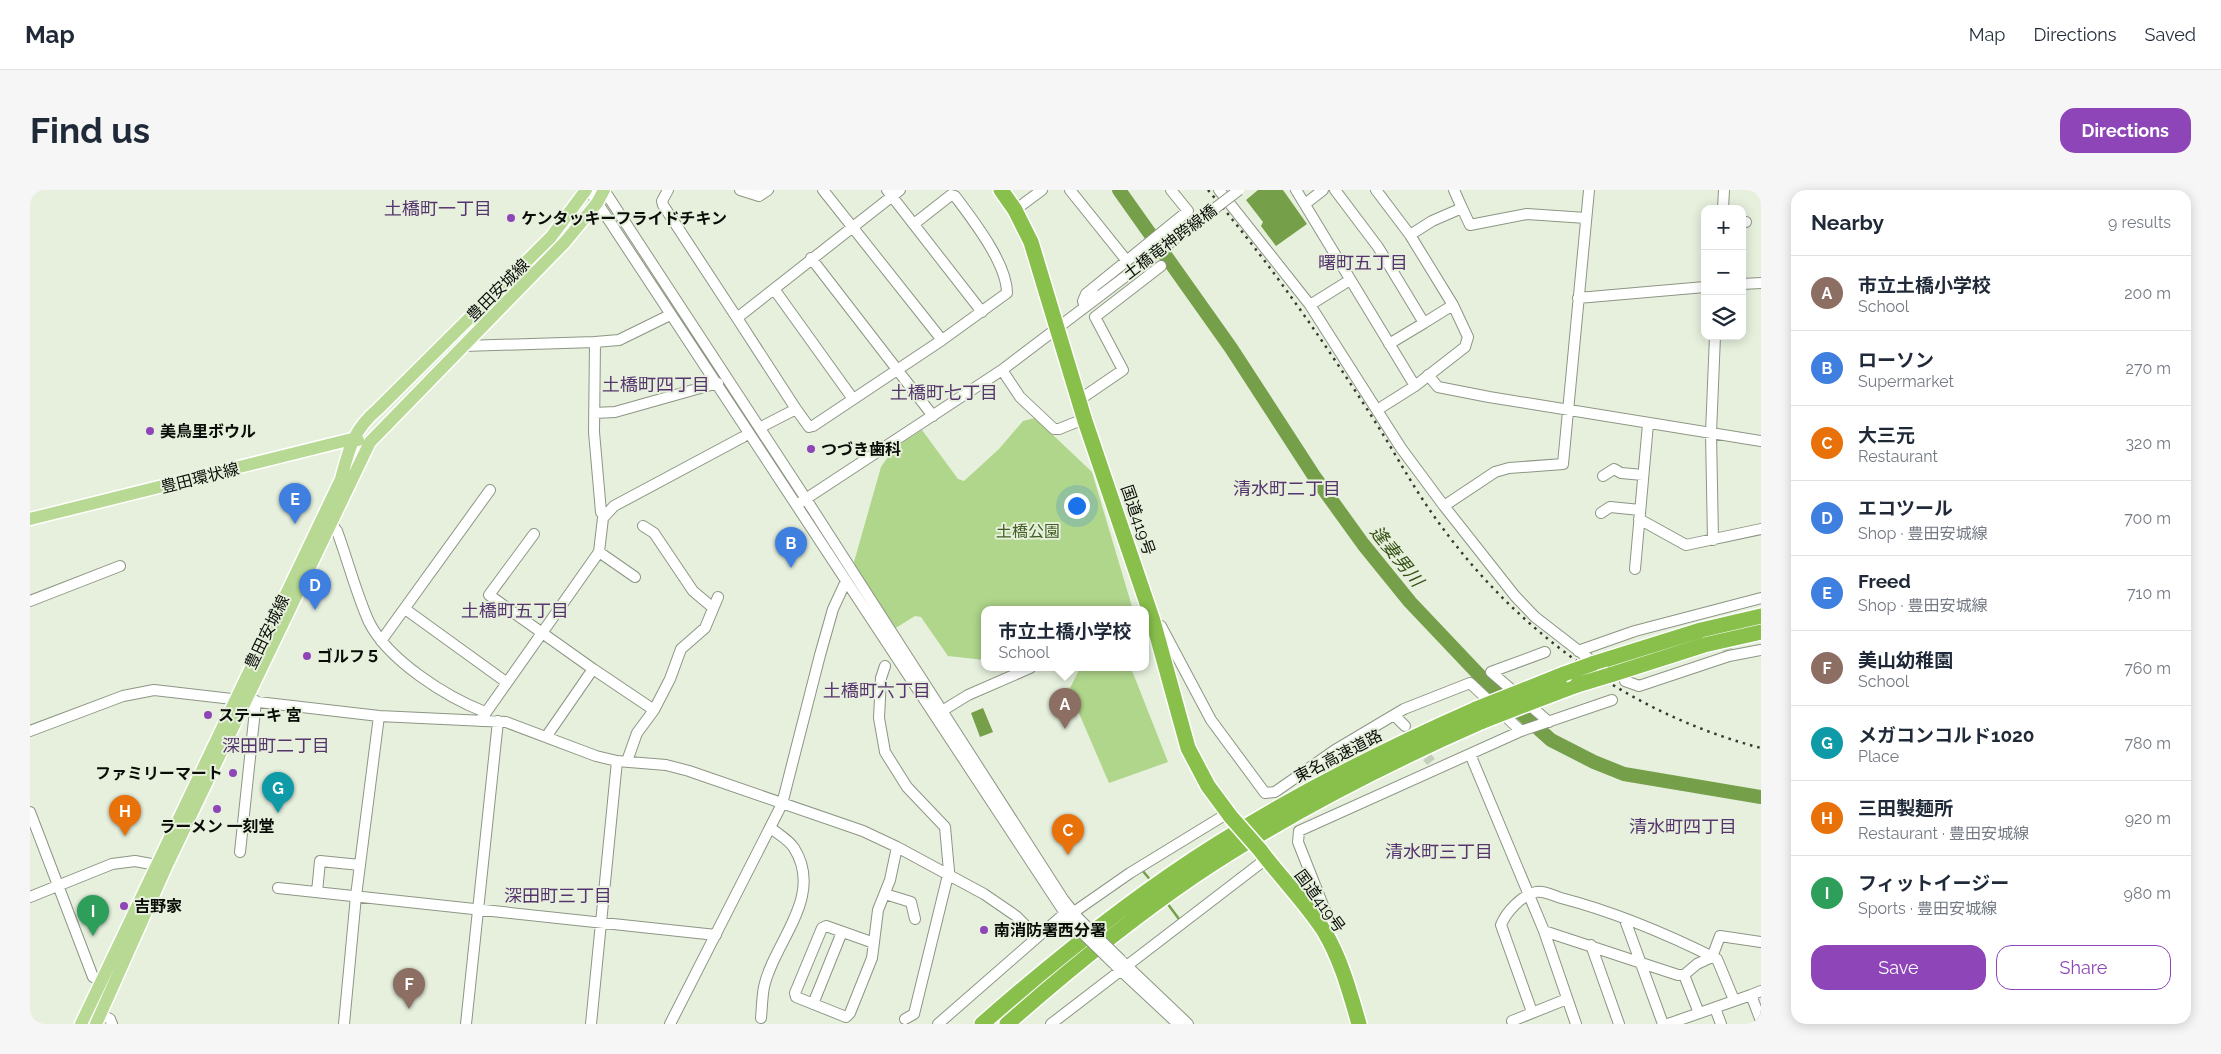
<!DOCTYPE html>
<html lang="en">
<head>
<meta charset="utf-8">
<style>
	:root { --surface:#fff; --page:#f6f6f7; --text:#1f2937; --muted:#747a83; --line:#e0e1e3; --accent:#8d45b8 }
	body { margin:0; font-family:Raleway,"Noto Sans JP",sans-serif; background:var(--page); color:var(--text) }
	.controls { position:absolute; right:15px; top:15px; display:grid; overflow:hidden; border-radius:10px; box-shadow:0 2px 12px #0003 }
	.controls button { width:45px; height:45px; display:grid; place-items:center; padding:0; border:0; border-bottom:1px solid var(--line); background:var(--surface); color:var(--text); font:25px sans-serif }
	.you { position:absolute; left:1046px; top:315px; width:18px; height:18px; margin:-12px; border:4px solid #fff; border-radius:50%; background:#1a73e8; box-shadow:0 0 0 8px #1a73e833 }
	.badge { display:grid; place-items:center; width:32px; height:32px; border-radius:50%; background:var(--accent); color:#fff; font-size:16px; font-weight:700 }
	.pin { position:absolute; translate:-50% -41px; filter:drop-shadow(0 1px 2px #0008) }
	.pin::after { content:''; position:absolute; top:26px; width:18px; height:15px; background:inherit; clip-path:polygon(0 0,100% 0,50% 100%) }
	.popup { position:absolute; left:951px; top:416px; width:168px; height:65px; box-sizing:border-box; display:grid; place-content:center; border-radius:10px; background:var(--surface); filter:drop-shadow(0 1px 4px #0005); font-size:16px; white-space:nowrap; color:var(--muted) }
	.popup b { font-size:19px; color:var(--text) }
	.popup::after { content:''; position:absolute; left:50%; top:100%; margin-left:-10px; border:10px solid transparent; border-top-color:var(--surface) }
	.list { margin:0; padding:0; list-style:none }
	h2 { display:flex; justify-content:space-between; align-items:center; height:65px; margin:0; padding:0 20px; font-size:21px }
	h2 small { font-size:16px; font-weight:400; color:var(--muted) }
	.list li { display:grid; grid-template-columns:32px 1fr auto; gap:15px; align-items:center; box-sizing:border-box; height:75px; padding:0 20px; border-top:1px solid var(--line) }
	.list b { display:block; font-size:19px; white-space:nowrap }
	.list p { margin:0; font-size:16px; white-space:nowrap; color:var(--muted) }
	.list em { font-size:16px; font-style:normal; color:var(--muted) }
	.actions { display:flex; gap:10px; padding:15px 20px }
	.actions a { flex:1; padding:11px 0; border:1px solid var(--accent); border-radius:15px; text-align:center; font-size:18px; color:var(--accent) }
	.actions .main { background:var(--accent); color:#fff }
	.icon { flex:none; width:28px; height:28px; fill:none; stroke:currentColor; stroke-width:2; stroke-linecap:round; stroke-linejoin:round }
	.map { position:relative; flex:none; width:1731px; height:834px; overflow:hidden; border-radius:15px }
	header { display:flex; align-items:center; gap:30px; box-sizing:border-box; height:70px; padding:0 25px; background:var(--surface); border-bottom:1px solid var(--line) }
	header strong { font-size:24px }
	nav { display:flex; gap:28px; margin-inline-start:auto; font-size:18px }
	.intro { display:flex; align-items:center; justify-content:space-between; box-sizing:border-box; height:120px; padding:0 30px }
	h1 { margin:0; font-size:35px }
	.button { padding:12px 22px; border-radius:15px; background:var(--accent); color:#fff; font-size:18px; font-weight:700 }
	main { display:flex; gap:30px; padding:0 30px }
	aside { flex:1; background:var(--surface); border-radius:15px; box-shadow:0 2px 12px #0003 }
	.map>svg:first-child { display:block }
	.green { fill:#afd68b }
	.water { fill:#759f49 }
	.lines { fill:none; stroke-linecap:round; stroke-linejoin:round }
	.stream { stroke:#759f49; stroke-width:2.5 }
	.river { stroke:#759f49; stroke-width:14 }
	.minor-tunnel { stroke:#c5cebd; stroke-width:10; stroke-dasharray:10 5; stroke-linecap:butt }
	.minor-casing { stroke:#8c9684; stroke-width:12 }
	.major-casing { stroke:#fff; stroke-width:15 }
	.highway-casing { stroke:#fff; stroke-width:18 }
	.minor { stroke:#fff; stroke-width:10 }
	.major { stroke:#b8d994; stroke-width:12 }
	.highway { stroke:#89c04c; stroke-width:15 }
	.rail { stroke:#363a31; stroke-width:2.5; stroke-dasharray:2.5 5; stroke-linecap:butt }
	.minor-bridge-casing { stroke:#8c9684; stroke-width:12; stroke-linecap:butt }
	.highway-bridge-casing { stroke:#fff; stroke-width:18; stroke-linecap:butt }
	.minor-bridge { stroke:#fff; stroke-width:10 }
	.highway-bridge { stroke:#89c04c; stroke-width:15 }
	.poi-dot { fill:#8d45b8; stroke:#e6f0dd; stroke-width:2 }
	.labels { text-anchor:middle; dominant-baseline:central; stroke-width:4; stroke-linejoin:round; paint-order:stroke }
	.poi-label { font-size:16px; font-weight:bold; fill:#0a0d07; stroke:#e6f0dd; text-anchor:start }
	.street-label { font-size:16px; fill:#0a0d07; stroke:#e6f0dd }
	.park-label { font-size:16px; fill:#425e23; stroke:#e6f0dd }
	.neighbourhood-label { font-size:18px; fill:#56346d; stroke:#e6f0dd }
	.water-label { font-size:18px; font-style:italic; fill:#344f12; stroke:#e6f0dd }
</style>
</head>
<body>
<header>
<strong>Map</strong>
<nav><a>Map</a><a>Directions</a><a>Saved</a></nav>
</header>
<div class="intro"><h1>Find us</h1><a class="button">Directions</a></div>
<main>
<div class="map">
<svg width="1731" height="834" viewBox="0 0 1731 834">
	<rect width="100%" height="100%" fill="#e6f0dd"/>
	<!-- green -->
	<path class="green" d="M1005,228l57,54 41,138h-148v50l-37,-4 -27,-39 -6,-1 -21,13 -38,-57 -2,-10 27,-95 13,-19 28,-18 36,49 6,2 35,-32 24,-28z
		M1054,478h47l37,94 -59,21 -40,-93 10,-20z"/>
	<!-- water -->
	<path class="water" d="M1228,0h25l24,34 -31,22 -15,-20 2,-4 -17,-22z
		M953,518l10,24 -13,5 -9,-24z"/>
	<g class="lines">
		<!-- stream -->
		<path class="stream" d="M1112,680l10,12
			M1137,713l12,16"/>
		<!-- river -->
		<path class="river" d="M1089,0l112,158 83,128 49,68 47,58 73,77 68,61 43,22 30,12 137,23"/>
		<!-- minor-tunnel -->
		<path class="minor-tunnel" d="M1689,427l9,35
			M1388,555l13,17"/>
		<!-- minor casing -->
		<g class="minor-casing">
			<path id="minor" d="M559,0l483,734
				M574,0l202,309 257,400 15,19
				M638,0l-6,11 1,4 74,113
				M710,0l19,6 9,-6
				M793,0l119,150
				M857,0l95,122
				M1040,0l57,71
				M1189,0l91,115 91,143 43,58 71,90 20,21 53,41
				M1266,0l119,196
				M1305,0l43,57 46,76 29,-18
				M1346,0l34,45 43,70 15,32 -3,10 -50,39 -38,24
				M1275,14l18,-14
				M1432,18l8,17 57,-11 59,4
				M1693,19l1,-19
				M985,20l27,-20
				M1712,32h4
				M1140,44l-3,-6 21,-17 -17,-21
				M1380,45l22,-14 30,-13 -8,-18
				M781,68l122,158
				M1712,94l19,-1
				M744,99l79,110
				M1548,108l127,-11
				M1280,115l40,-25
				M1055,117l-2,-6 3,-7 81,-66
				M565,152l24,-2 51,-25
				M1359,154l35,-21
				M434,156l131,-4 -1,90 7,80 5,1
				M972,180l18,27 34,32h5l25,-10
				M1398,185l10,12 51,10 272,44
				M1049,210l44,-30 -28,-53 66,-51
				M766,219l13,18 4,-1 129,-86 65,-47c0,-30 -35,-74 -52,-97l-4,-1 -37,29
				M564,223l21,-1 103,-29
				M735,235l31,-16 -59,-91 163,-128
				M1573,286l11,-7 7,4 22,2
				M771,312l201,-132 99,-75
				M1414,316l51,-34 14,-4 54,-4 26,-274
				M1571,323l9,-6 30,3
				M1609,329l47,26 75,-16
				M301,333l6,8c11,30 19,62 32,91 19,38 77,75 116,90
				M613,336l11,7 39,58 19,16
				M504,344l-45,61 104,74 -47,68
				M1683,350l-2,-107 4,-97
				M569,362l36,25
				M1605,379l13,-145
				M0,411l90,-35
				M375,419l101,73
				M1115,433l8,-2 8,5 50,94 54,73 10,-1 60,-42 69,-41 66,-26 51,48
				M351,451l109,-151
				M1548,461l57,-20 126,-33
				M1515,462l-54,20 58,50
				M855,476l-4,12 -2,40 6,34 22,35 38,40 4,44 -35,143 -9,5
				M563,479l61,41 -17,23 -10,28
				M1595,491l14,5 90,-30 32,-6
				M624,520l16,-31 11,-30 24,-21 13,-31
				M912,521l26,-16 62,-27
				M1364,525l11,11
				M450,531l119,-169 4,-34 11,-12 129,-69
				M0,541l93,-35 31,-6 225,26 127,6 90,34 21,5 49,4 23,6 174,60 34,16 87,47 32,22 20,20
				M1440,564l74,177 32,93
				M0,622l63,165 9,3
				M210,662l16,-151
				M248,698l438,47
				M287,702l3,-31 40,4
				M855,704l26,8 4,17
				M0,707l82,-33 23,-3 27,5
				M1044,722l56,-39 98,-60
				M1595,730l38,104
				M1514,741l134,44h6l13,-11 15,-7 8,-21 41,6
				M1295,742l5,-9 -32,-81 1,-11 222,-100 91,-31
				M844,753l-48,-17 -4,2 -27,65 1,4 50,20 4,-4 22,-55 6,-48 12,-30 7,-33
				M1561,755l28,79
				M1093,772l65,62
				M1086,776l62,58
				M1654,785l15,38
				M1721,805l10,-4
				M783,814l29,-72
				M1685,818l6,16
				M1502,822l-31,-87c5,-13 21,-30 35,-33 8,-2 18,4 25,6 54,14 106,36 156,61l17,41
				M70,824l10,5 2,5
				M731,828c1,-10 1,-21 3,-31 9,-44 61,-90 30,-139 -6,-9 -15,-13 -23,-20
				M1482,831l55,-22
				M314,834l12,-128 23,-180
				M436,834l32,-303
				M561,834l26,-263
				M640,834l112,-220 38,-149 13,-46 13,-28
				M908,834l126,-110
				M1021,834l215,-165
				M1638,834l83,-29 10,26"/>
		</g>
		<!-- major casing -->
		<g class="major-casing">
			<path id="major" d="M0,329l322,-80 6,1
				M51,834l260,-545c8,-30 12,-49 37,-70l173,-172 35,-47
				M66,834l70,-157 204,-425 195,-200 32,-39 7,-13"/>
		</g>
		<!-- highway casing -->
		<g class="highway-casing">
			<path id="highway" d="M971,0l14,20 16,32 54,179 68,200 35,127 20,38 23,31
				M1562,474l109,-34 60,-14
				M1580,485l94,-30 57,-13
				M1494,500l40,-16
				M1502,512l45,-17
				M1230,660c21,28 45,52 64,81 17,28 26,62 35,93
				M952,834c74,-65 152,-128 235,-180 83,-52 170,-96 259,-135
				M977,834c59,-52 121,-103 187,-148 91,-61 189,-111 289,-155"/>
		</g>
		<!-- minor -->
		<use href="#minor" class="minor"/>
		<!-- major -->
		<use href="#major" class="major"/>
		<!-- highway -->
		<use href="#highway" class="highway"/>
		<!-- rail -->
		<path class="rail" d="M1178,0c61,72 115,150 166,230 18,28 34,58 53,86 80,118 196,206 334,242"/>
		<!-- minor-bridge casing -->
		<g class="minor-bridge-casing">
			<path id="minor-bridge" d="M1071,105l138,-105
				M1048,728l43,42
				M1042,733l42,41"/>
		</g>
		<!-- highway-bridge casing -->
		<g class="highway-bridge-casing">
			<path id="highway-bridge" d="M1534,484l28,-10
				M1547,495l33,-10
				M1446,519l48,-19
				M1453,531l49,-19
				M1201,627l29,33"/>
		</g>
		<!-- minor-bridge -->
		<use href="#minor-bridge" class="minor-bridge"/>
		<!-- highway-bridge -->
		<use href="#highway-bridge" class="highway-bridge"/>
	</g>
	<!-- markers -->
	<g class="poi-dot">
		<circle cx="481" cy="28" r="5"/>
		<circle cx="120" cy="241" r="5"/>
		<circle cx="781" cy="259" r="5"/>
		<circle cx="277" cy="466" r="5"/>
		<circle cx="178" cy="525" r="5"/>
		<circle cx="203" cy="583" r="5"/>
		<circle cx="187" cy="619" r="5"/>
		<circle cx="94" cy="716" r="5"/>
		<circle cx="954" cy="740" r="5"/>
	</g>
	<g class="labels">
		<!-- poi labels -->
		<g class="poi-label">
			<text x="491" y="28">ケンタッキーフライドチキン</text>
			<text x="130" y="241">美鳥里ボウル</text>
			<text x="791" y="259">つづき歯科</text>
			<text x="287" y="466">ゴルフ５</text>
			<text x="188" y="525">ステーキ 宮</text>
			<text x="193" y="583" text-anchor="end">ファミリーマート</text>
			<text x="187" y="636" text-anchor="middle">ラーメン 一刻堂</text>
			<text x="104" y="716">吉野家</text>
			<text x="964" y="740">南消防署西分署</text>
		</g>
		<!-- street labels -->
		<g class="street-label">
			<text transform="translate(1140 52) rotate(-37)">土橋竜神跨線橋</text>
			<text transform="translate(468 100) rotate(-45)">豊田安城線</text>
			<text transform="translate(170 288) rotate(-14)">豊田環状線</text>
			<text transform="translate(1108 330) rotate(71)">国道419号</text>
			<text transform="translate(237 442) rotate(-64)">豊田安城線</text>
			<text transform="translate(1308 566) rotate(-27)">東名高速道路</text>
			<text transform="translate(1290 711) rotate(54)">国道419号</text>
		</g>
		<!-- park labels -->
		<g class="park-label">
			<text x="998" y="341">土橋公園</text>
		</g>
		<!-- neighbourhood labels -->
		<g class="neighbourhood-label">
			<text x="408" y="18">土橋町一丁目</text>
			<text x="1333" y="72">曙町五丁目</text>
			<text x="626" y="194">土橋町四丁目</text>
			<text x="914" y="202">土橋町七丁目</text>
			<text x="1257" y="298">清水町二丁目</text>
			<text x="485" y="420">土橋町五丁目</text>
			<text x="847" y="500">土橋町六丁目</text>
			<text x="246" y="555">深田町二丁目</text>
			<text x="1653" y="636">清水町四丁目</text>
			<text x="1409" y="661">清水町三丁目</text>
			<text x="528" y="705">深田町三丁目</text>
		</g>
		<!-- water labels -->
		<g class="water-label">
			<text transform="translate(1367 366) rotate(51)">逢妻男川</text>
		</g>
	</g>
</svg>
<div class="controls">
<button>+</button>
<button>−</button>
<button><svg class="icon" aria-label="layers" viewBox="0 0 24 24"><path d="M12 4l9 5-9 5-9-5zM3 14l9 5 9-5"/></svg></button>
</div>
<div class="you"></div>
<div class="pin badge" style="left:1035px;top:539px;background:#8d6e63">A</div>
<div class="popup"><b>市立土橋小学校</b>School</div>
<div class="pin badge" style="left:761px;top:378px;background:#3f7fe0">B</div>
<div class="pin badge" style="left:1038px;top:665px;background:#e8710a">C</div>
<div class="pin badge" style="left:285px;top:420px;background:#3f7fe0">D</div>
<div class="pin badge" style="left:265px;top:334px;background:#3f7fe0">E</div>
<div class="pin badge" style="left:379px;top:819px;background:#8d6e63">F</div>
<div class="pin badge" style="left:248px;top:623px;background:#0f9aa8">G</div>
<div class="pin badge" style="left:95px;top:646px;background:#e8710a">H</div>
<div class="pin badge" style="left:63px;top:746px;background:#2e9e5b">I</div>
</div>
<aside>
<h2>Nearby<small>9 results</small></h2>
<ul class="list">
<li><span class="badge" style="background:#8d6e63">A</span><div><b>市立土橋小学校</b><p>School</p></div><em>200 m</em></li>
<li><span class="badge" style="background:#3f7fe0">B</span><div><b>ローソン</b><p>Supermarket</p></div><em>270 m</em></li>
<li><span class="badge" style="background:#e8710a">C</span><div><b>大三元</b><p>Restaurant</p></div><em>320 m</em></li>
<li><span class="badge" style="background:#3f7fe0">D</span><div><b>エコツール</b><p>Shop · 豊田安城線</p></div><em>700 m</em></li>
<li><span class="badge" style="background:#3f7fe0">E</span><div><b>Freed</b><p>Shop · 豊田安城線</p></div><em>710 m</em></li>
<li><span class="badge" style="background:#8d6e63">F</span><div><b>美山幼稚園</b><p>School</p></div><em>760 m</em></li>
<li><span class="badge" style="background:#0f9aa8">G</span><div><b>メガコンコルド1020</b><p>Place</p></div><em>780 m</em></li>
<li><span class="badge" style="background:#e8710a">H</span><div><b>三田製麺所</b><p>Restaurant · 豊田安城線</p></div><em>920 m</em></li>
<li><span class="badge" style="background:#2e9e5b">I</span><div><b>フィットイージー</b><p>Sports · 豊田安城線</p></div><em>980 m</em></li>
</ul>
<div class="actions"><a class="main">Save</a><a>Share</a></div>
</aside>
</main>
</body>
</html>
